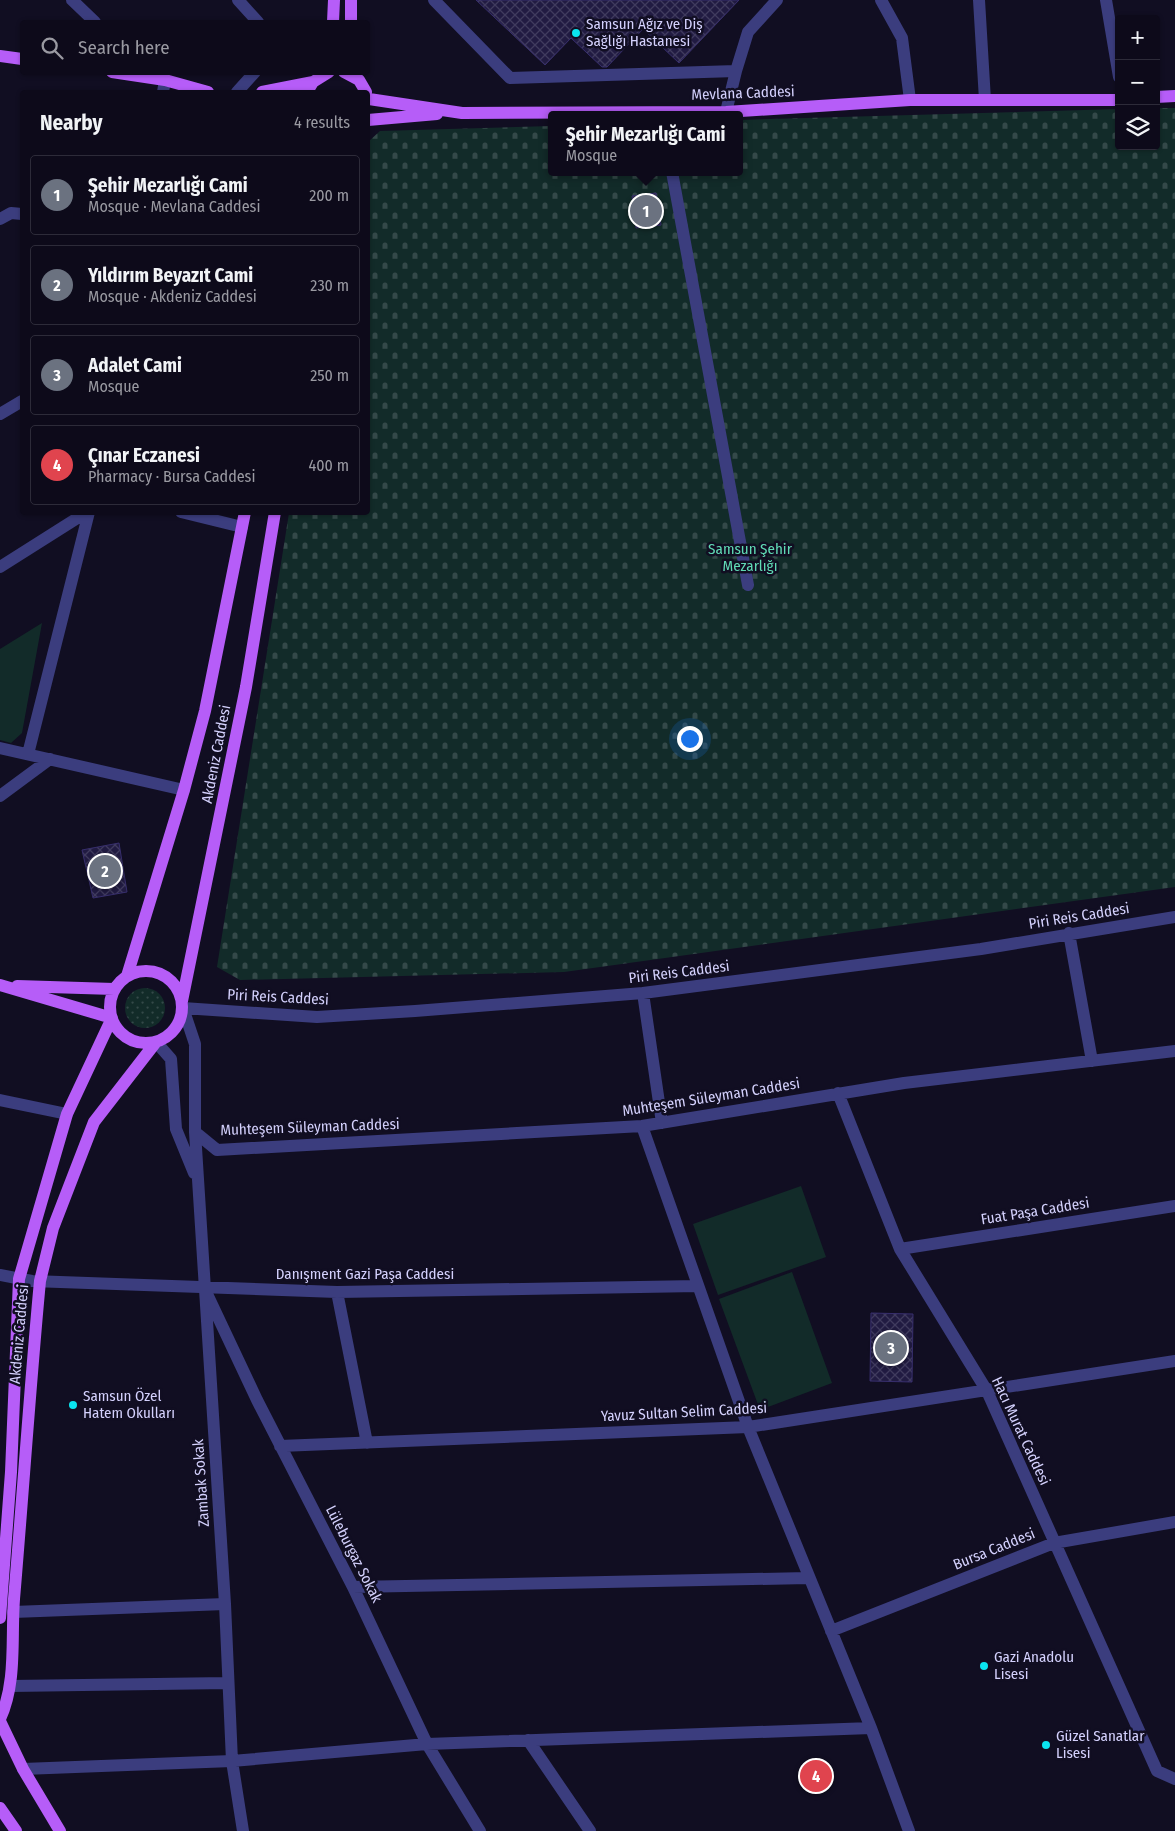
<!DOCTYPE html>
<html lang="en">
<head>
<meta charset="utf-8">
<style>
	:root { --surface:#0d0a1a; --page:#161323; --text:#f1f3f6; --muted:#9a9aa2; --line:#2d2b39; --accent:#0ae5f0 }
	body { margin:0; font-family:"Fira Sans Condensed",sans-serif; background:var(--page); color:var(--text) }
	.controls { position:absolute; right:15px; top:15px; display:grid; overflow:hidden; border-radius:5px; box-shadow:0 1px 4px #0004 }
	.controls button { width:45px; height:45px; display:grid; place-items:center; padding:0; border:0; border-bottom:1px solid var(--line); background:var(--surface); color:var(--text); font:25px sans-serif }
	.you { position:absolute; left:689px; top:738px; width:18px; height:18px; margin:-12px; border:4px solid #fff; border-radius:50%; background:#1a73e8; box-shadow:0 0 0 8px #1a73e833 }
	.badge { display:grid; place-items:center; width:32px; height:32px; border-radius:50%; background:var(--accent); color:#fff; font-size:16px; font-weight:700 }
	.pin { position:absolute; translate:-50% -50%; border:2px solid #fff; box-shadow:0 1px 5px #0006 }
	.popup { position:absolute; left:548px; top:111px; width:195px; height:65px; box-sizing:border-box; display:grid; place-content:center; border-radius:5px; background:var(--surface); filter:drop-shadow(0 1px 4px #0005); font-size:16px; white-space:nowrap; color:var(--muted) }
	.popup b { font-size:19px; color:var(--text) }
	.popup::after { content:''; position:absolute; left:50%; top:100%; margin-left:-10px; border:10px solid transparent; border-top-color:var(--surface) }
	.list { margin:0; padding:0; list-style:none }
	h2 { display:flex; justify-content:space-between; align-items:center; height:65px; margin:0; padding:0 20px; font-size:21px }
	h2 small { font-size:16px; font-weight:400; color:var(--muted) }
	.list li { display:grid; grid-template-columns:32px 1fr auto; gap:15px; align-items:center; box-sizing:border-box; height:80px; margin:0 10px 10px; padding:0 10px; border:1px solid var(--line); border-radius:5px }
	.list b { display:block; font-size:19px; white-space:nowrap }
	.list p { margin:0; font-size:16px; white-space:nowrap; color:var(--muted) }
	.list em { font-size:16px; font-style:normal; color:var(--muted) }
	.icon { flex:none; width:28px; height:28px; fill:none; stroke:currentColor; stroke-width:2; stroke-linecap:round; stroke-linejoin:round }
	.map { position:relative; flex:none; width:1175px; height:1831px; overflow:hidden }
	.search { position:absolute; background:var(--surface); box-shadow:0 1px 4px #0004; left:20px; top:20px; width:350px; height:55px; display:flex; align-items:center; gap:12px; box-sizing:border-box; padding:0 18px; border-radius:5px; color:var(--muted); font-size:19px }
	.panel { position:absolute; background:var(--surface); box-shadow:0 1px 4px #0004; left:20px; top:90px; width:350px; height:425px; border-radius:5px }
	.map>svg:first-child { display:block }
	.grass { fill:url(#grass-dots) }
	.cemetery { fill:url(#cemetery-stones) }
	.park { fill:#122b29 }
	.building { fill:url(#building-cross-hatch); stroke:#372e6d }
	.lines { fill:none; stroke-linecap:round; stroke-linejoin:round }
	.minor { stroke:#3b3d7e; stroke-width:12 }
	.major { stroke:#b65df8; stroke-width:12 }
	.poi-dot { fill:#0ae5f0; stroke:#110e22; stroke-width:2 }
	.labels { text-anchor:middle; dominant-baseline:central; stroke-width:5; stroke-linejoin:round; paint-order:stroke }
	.poi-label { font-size:15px; fill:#d4d1fd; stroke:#110e22; text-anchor:start }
	.street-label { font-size:15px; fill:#d4d1fd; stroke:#110e22 }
	.park-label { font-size:15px; fill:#60dab5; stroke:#110e22 }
</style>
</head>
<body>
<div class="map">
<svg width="1175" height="1831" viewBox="0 0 1175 1831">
	<defs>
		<pattern id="grass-dots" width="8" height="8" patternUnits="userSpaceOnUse" patternTransform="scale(1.25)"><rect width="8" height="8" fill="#122b29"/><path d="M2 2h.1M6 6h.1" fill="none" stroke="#344949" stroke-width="1.8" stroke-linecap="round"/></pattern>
		<pattern id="cemetery-stones" width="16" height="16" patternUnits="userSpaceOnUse" patternTransform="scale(1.25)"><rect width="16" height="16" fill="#122b29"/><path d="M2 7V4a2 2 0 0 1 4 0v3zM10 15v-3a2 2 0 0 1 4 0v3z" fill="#344949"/></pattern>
		<pattern id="building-cross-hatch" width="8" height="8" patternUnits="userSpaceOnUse" patternTransform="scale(1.25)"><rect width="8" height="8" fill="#211b42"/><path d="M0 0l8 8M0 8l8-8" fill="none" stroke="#403b5e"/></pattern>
	</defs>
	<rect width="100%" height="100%" fill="#110e22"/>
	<!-- grass -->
	<path class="grass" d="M125 1008a20 20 0 1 1 40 0a20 20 0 1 1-40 0Z"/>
	<!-- cemetery -->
	<path class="cemetery" d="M1156,108h19v779l-611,85 -324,8 -23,-13 72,-454 79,-1v-370l12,-11 172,-5v46h188v-52l379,-11v37h37z"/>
	<!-- park -->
	<path class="park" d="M42,623l-20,110 -11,10 -11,-3v-91z
		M801,1186l25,71 -108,38 -25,-71z
		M792,1272l40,111 -72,27 -41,-111z"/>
	<!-- building -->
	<path class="building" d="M476,0h263l-60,63 -36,-34 -36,38h-5l-31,-29 -26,27z
		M656,193l5,32 -25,3 -4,-32z
		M119,843l8,49 -34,6 -11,-48z
		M871,1313l42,1 -1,68 -42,-1z"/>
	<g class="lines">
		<!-- minor -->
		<path class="minor" d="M72,0l23,22
			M238,0l20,22
			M434,0l76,78 226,-7
			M881,0l21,38 8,62
			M979,0l6,100
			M1106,0l13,77
			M163,92l2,-12
			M237,92l18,-20
			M726,112l10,-41 12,-39 29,-32
			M672,172l76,413
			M0,219l11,-6 11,1
			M0,414l22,-13
			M181,512l61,15
			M0,567l87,-55
			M0,748l184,42
			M28,754l61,-242
			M0,796l50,-37
			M1069,933l23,128
			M643,993l19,130
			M156,1042l15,17 5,70 18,44
			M838,1093l62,156 87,142 170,380 18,8
			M0,1100l67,14
			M642,1126l106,301 123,301 38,103
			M195,1132l22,18 425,-24 262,-43 271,-32
			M900,1249l275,-43
			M0,1275l32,6 305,11 361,-6
			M337,1292l30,151
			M208,1296l49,104 96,187 74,157 53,87
			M280,1446l468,-19 427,-66
			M353,1587l455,-9
			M13,1612l212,-8
			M831,1631l223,-88 121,-21
			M10,1686l218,-3
			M528,1740l62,91
			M23,1769l209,-8 195,-17 444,-16
			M243,1831l-11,-70 -7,-157 -30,-472v-88l-12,-36 134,9 98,-6 228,-18 338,-44 194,-32"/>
		<!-- major -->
		<path class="major" d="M333,22l1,-22
			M351,22v-22
			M0,56l22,3
			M112,72l53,8 43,12
			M344,72l15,8 7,12
			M262,92l51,-10
			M307,92l6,-10 16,-10
			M1156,97l19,-1
			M369,99l93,14 264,-1 184,-12h209
			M368,120l69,-6
			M110 1007a36 36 0 1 1 72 0a36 36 0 1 1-72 0Z
			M127,976l57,-186 21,-79 40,-199
			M0,985l112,33 -45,96 -48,165 -8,193 -11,146
			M17,986l97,3
			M182,1001l64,-314 29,-175
			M0,1719c17,-37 11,-80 14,-120 9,-106 16,-212 26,-318l13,-53 41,-106 62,-80
			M0,1721l23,48 37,62
			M0,1808l16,23"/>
	</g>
	<!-- markers -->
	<g class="poi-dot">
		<circle cx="576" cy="33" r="5"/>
		<circle cx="73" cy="1405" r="5"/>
		<circle cx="984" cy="1666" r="5"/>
		<circle cx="1046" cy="1745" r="5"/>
	</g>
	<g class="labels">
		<!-- poi labels -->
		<g class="poi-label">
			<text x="586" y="24">Samsun Ağız ve Diş<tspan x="586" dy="17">Sağlığı Hastanesi</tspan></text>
			<text x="83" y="1396">Samsun Özel<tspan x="83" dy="17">Hatem Okulları</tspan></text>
			<text x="994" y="1657">Gazi Anadolu<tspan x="994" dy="17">Lisesi</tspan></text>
			<text x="1056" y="1736">Güzel Sanatlar<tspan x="1056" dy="17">Lisesi</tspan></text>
		</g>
		<!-- street labels -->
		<g class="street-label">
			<text transform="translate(743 93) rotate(-2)">Mevlana Caddesi</text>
			<text transform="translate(216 754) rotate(-79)">Akdeniz Caddesi</text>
			<text transform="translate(1079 916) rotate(-9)">Piri Reis Caddesi</text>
			<text transform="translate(679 972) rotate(-7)">Piri Reis Caddesi</text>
			<text transform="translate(278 997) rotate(3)">Piri Reis Caddesi</text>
			<text transform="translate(711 1097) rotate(-9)">Muhteşem Süleyman Caddesi</text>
			<text transform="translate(310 1127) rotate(-2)">Muhteşem Süleyman Caddesi</text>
			<text transform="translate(1035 1211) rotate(-9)">Fuat Paşa Caddesi</text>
			<text x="365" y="1274">Danışment Gazi Paşa Caddesi</text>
			<text transform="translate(19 1334) rotate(-85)">Akdeniz Caddesi</text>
			<text transform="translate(684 1412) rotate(-3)">Yavuz Sultan Selim Caddesi</text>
			<text transform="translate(1021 1431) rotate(65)">Hacı Murat Caddesi</text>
			<text transform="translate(201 1483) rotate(-94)">Zambak Sokak</text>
			<text transform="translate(994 1549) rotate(-22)">Bursa Caddesi</text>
			<text transform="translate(354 1554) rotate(63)">Lüleburgaz Sokak</text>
		</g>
		<!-- park labels -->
		<g class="park-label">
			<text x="750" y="549">Samsun Şehir<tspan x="750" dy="17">Mezarlığı</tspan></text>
		</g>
	</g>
</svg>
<div class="controls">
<button>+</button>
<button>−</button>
<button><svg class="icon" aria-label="layers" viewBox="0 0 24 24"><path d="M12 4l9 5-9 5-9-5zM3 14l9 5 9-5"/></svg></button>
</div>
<div class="you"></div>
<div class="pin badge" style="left:646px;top:211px;background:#6b7280">1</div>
<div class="popup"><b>Şehir Mezarlığı Cami</b>Mosque</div>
<div class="pin badge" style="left:105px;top:871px;background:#6b7280">2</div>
<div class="pin badge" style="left:891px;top:1348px;background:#6b7280">3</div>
<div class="pin badge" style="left:816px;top:1776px;background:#e0444e">4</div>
<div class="search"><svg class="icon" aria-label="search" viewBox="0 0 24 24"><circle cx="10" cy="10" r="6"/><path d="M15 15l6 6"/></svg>Search here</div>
<section class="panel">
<h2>Nearby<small>4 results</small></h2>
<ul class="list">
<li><span class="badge" style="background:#6b7280">1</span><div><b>Şehir Mezarlığı Cami</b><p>Mosque · Mevlana Caddesi</p></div><em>200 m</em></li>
<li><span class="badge" style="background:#6b7280">2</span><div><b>Yıldırım Beyazıt Cami</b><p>Mosque · Akdeniz Caddesi</p></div><em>230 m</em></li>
<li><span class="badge" style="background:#6b7280">3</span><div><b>Adalet Cami</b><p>Mosque</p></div><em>250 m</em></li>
<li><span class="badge" style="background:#e0444e">4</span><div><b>Çınar Eczanesi</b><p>Pharmacy · Bursa Caddesi</p></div><em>400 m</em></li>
</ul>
</section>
</div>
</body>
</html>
